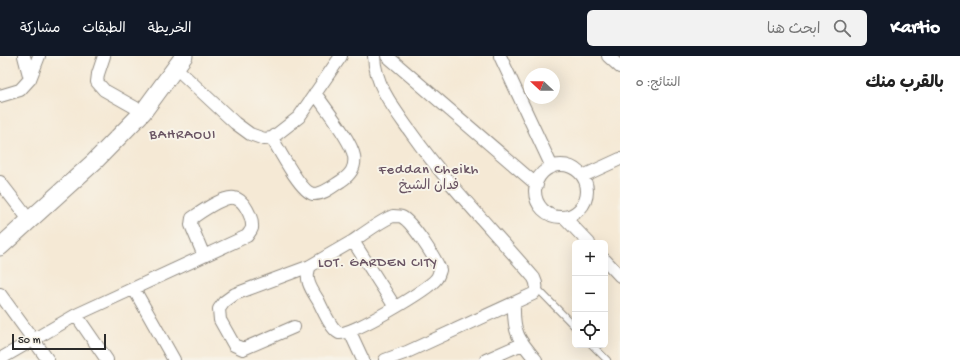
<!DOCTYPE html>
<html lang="ar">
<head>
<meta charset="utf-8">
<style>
	:root { --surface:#fff; --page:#f2f2f2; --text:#222; --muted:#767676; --line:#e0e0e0; --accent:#111827 }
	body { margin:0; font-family:"Gochi Hand","Playpen Sans Arabic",sans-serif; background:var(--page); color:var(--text); direction:rtl }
	.controls { position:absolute; right:12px; bottom:12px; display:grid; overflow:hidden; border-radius:6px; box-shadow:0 4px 16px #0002 }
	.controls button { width:36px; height:36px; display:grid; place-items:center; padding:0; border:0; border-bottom:1px solid var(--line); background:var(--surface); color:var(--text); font:20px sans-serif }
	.compass { position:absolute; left:524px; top:12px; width:36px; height:36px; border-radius:50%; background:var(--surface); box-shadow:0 4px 16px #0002; rotate:292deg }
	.scale { position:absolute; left:12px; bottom:10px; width:94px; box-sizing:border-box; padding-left:4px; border:2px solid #2b2b2b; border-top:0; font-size:11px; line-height:14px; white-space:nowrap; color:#2b2b2b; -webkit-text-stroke:3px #f7f3e8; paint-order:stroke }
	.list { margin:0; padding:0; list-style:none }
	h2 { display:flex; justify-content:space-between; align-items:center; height:52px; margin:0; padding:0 16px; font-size:17px }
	h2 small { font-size:13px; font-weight:400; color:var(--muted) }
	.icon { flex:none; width:22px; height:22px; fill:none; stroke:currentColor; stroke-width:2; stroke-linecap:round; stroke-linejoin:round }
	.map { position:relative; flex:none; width:620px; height:304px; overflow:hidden; direction:ltr }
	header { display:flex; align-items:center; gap:24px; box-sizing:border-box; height:56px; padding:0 20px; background:var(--accent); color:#fff }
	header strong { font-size:19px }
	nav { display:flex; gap:22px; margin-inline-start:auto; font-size:14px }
	.search { width:280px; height:36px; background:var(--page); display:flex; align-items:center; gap:10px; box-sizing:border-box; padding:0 14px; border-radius:6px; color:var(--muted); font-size:15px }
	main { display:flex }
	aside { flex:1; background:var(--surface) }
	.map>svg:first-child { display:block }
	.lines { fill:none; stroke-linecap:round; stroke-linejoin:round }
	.lane-casing { stroke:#908a80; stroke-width:8 }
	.street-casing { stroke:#908a80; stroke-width:14 }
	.secondary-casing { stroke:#908a80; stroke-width:19 }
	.lane { stroke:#fff; stroke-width:6 }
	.street { stroke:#fff; stroke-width:12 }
	.secondary { stroke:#fff; stroke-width:17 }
	.labels { text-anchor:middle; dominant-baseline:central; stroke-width:4; stroke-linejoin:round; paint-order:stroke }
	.quarter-label { font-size:14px; letter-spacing:1px; fill:#695463; stroke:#f7f3e8 }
</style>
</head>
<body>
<header>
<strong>Kartio</strong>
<div class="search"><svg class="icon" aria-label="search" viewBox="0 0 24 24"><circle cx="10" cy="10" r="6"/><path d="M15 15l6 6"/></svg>ابحث هنا</div>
<nav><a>الخريطة</a><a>الطبقات</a><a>مشاركة</a></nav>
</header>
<main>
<aside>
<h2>بالقرب منك<small>النتائج: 0</small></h2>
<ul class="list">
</ul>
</aside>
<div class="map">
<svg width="620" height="304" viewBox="0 0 620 304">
	<rect width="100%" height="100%" fill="#f7f3e8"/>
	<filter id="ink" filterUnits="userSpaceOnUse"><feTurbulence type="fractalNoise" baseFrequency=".025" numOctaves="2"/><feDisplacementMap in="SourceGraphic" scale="8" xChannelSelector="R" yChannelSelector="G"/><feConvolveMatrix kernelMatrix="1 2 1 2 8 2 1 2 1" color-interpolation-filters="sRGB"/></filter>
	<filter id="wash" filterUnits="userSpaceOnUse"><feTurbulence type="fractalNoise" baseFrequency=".012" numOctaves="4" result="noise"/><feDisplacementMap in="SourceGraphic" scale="16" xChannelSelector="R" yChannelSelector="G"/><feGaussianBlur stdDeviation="0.9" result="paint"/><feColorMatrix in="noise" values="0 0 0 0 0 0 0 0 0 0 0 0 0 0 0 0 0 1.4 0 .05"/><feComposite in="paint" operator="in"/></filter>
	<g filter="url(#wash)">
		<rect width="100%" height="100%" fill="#f5e9d5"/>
	</g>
	<g filter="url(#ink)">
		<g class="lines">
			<!-- lane casing -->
			<g class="lane-casing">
				<path id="lane" d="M536,231l39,40
					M592,289l15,15"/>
			</g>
			<!-- street casing -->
			<g class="street-casing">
				<path id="street" d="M24,0l6,23
					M104,0l-6,18 -1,8 7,8 39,22
					M374,0c1,30 21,54 38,78 37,52 81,96 122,144 3,6 4,11 -1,16l-126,58 -22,8
					M387,0l150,129
					M500,0l52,111
					M608,0l12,11
					M176,12l59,55 15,11 14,5 8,-1 27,-21 42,-61
					M0,40l20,-6 10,-11 9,-23
					M272,82c7,12 29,54 41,56 10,1 20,-8 28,-13 9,-6 15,-13 13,-25 -3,-16 -29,-48 -39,-63
					M535 135a26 26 0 1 1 52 0a26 26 0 1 1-52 0Z
					M583,120l37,-17
					M0,126l30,39
					M564,161l25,26
					M353,185c10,-7 29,-21 40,-25 2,0 7,0 9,1 10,5 34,42 38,53 -1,3 -2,7 -4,9 -7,10 -87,58 -97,54 -8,-4 -17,-25 -21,-33 -7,-11 -14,-21 -8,-34l43,-25 42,66
					M605,204l15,16
					M134,233l40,71
					M0,238l48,66
					M514,247c-1,30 4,36 22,57
					M76,259l31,45
					M294,271l-51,22 -9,-4 -14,-25 -1,-11 5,-7 11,-8 75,-28
					M350,276l13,28
					M0,303l76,-44 171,-79c2,-3 4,-5 5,-8 1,-10 -8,-29 -18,-30 -11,-2 -33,14 -42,20l-1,7 13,31
					M486,304l36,-16"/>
			</g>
			<!-- secondary casing -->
			<g class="secondary-casing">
				<path id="secondary" d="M0,191l95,-86 48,-49 41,-56"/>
			</g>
			<!-- lane -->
			<use href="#lane" class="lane"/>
			<!-- street -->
			<use href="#street" class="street"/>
			<!-- secondary -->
			<use href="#secondary" class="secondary"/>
		</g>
	</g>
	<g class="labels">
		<!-- quarter labels -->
		<g class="quarter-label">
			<text x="183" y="79">BAHRAOUI</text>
			<text x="429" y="114">Feddan Cheikh<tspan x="429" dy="16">فدان الشيخ</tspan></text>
			<text x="378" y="207">LOT. GARDEN CITY</text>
		</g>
	</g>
</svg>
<div class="controls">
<button>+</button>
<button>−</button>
<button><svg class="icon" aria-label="locate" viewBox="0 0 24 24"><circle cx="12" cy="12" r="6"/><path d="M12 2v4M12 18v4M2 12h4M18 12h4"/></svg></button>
</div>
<svg class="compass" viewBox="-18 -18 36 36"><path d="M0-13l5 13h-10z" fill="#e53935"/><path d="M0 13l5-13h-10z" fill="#767676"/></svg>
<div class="scale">50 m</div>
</div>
</main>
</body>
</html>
